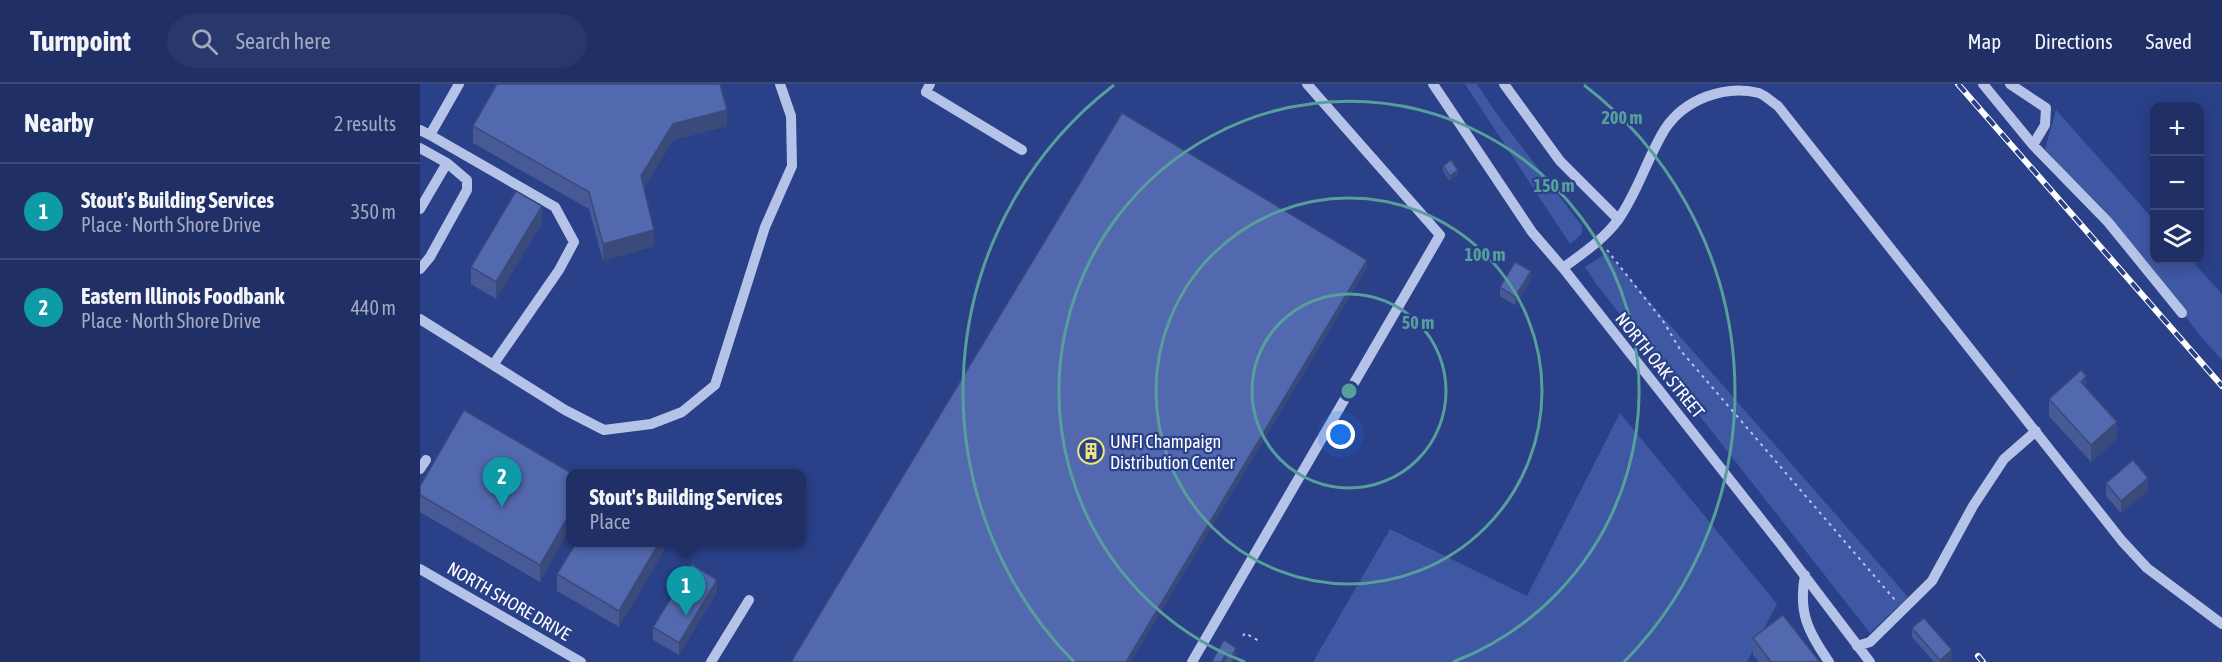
<!DOCTYPE html>
<html lang="en">
<head>
<meta charset="utf-8">
<style>
	:root { --surface:#203066; --page:#28386c; --text:#f1f3f6; --muted:#a2a9bf; --line:#3d4b7a; --accent:#e69b98 }
	body { margin:0; font-family:"Asap Condensed",sans-serif; background:var(--page); color:var(--text) }
	.controls { position:absolute; right:18px; top:18px; display:grid; overflow:hidden; border-radius:12px; box-shadow:0 3px 15px #0003 }
	.controls button { width:54px; height:54px; display:grid; place-items:center; padding:0; border:0; border-bottom:2px solid var(--line); background:var(--surface); color:var(--text); font:30px sans-serif }
	.you { position:absolute; left:921px; top:351px; width:21px; height:21px; margin:-15px; border:4px solid #fff; border-radius:50%; background:#1a73e8; box-shadow:0 0 0 9px #1a73e833 }
	.badge { display:grid; place-items:center; width:39px; height:39px; border-radius:50%; background:var(--accent); color:#fff; font-size:20px; font-weight:700 }
	.pin { position:absolute; translate:-50% -50px; filter:drop-shadow(0 2px 3px #0008) }
	.pin::after { content:''; position:absolute; top:32px; width:21px; height:18px; background:inherit; clip-path:polygon(0 0,100% 0,50% 100%) }
	.popup { position:absolute; left:146px; top:385px; width:240px; height:78px; box-sizing:border-box; display:grid; place-content:center; border-radius:12px; background:var(--surface); filter:drop-shadow(0 2px 4px #0005); font-size:20px; white-space:nowrap; color:var(--muted) }
	.popup b { font-size:22px; color:var(--text) }
	.popup::after { content:''; position:absolute; left:50%; top:100%; margin-left:-12px; border:12px solid transparent; border-top-color:var(--surface) }
	.list { margin:0; padding:0; list-style:none }
	h2 { display:flex; justify-content:space-between; align-items:center; height:78px; margin:0; padding:0 24px; font-size:26px }
	h2 small { font-size:20px; font-weight:400; color:var(--muted) }
	.list li { display:grid; grid-template-columns:39px 1fr auto; gap:18px; align-items:center; box-sizing:border-box; height:96px; padding:0 24px; border-top:2px solid var(--line) }
	.list b { display:block; font-size:22px; white-space:nowrap }
	.list p { margin:0; font-size:20px; white-space:nowrap; color:var(--muted) }
	.list em { font-size:20px; font-style:normal; color:var(--muted) }
	.icon { flex:none; width:33px; height:33px; fill:none; stroke:currentColor; stroke-width:2; stroke-linecap:round; stroke-linejoin:round }
	.map { position:relative; flex:none; width:1802px; height:578px; overflow:hidden }
	header { display:flex; align-items:center; gap:36px; box-sizing:border-box; height:84px; padding:0 30px; background:var(--surface); border-bottom:2px solid var(--line) }
	header strong { font-size:28px }
	nav { display:flex; gap:33px; margin-inline-start:auto; font-size:21px }
	.search { width:420px; height:54px; background:var(--page); display:flex; align-items:center; gap:15px; box-sizing:border-box; padding:0 21px; border-radius:33px; color:var(--muted); font-size:22px }
	main { display:flex }
	aside { flex:1; background:var(--surface) }
	.map>svg:first-child { display:block }
	.green { fill:#3f58a4 }
	.lines { fill:none; stroke-linecap:round; stroke-linejoin:round }
	.path { stroke:#b6c3e8; stroke-width:2; stroke-dasharray:3 4.5; stroke-linecap:butt }
	.minor { stroke:#b6c3e8; stroke-width:10 }
	.rail-casing { stroke:#fff; stroke-width:6 }
	.rail { stroke:#2a4088; stroke-width:4; stroke-dasharray:11; stroke-linecap:butt }
	.wall { fill:#475a96 }
	.shaded-wall { fill:#3a4a7a }
	.building { fill:#5369af; stroke:#3a4a7a; stroke-width:1.5 }
	.ring { fill:none; stroke:#579f9a; stroke-width:3 }
	.labels { text-anchor:middle; dominant-baseline:central; stroke-width:4.5; stroke-linejoin:round; paint-order:stroke }
	.street-label { font-size:18px; fill:#fff; stroke:#2a4088 }
	.poi-label { font-size:18px; fill:#fff; stroke:#2a4088; text-anchor:start }
	.centre { fill:#579f9a; stroke:#2a4088; stroke-width:3 }
	.ring-label { font-size:18px; text-anchor:middle; font-weight:bold; fill:#579f9a; stroke:#2a4088; stroke-width:4.5; stroke-linejoin:round; paint-order:stroke }
</style>
</head>
<body>
<header>
<strong>Turnpoint</strong>
<div class="search"><svg class="icon" aria-label="search" viewBox="0 0 24 24"><circle cx="10" cy="10" r="6"/><path d="M15 15l6 6"/></svg>Search here</div>
<nav><a>Map</a><a>Directions</a><a>Saved</a></nav>
</header>
<main>
<aside>
<h2>Nearby<small>2 results</small></h2>
<ul class="list">
<li><span class="badge" style="background:#0f9aa8">1</span><div><b>Stout's Building Services</b><p>Place · North Shore Drive</p></div><em>350 m</em></li>
<li><span class="badge" style="background:#0f9aa8">2</span><div><b>Eastern Illinois Foodbank</b><p>Place · North Shore Drive</p></div><em>440 m</em></li>
</ul>
</aside>
<div class="map">
<svg width="1802" height="578" viewBox="0 0 1802 578">
	<rect width="100%" height="100%" fill="#2a4088"/>
	<!-- green -->
	<path class="green" d="M1045,0h12l19,29 86,113v8l-12,10z
		M1636,26l98,110v40h37l31,34v66l-20,-22 -77,-100 -80,-89z
		M1187,169l301,344 -38,36 -273,-348 -12,-18z
		M1200,329l157,191 -30,58h-434l77,-133 137,67z"/>
	<g class="lines">
		<!-- path -->
		<path class="path" d="M1187,166l56,71 18,30 214,249
			M823,552l2,-3 14,8"/>
		<!-- minor -->
		<path class="minor" d="M510,0l-4,8 96,58
			M1013,0l99,148 31,36 219,278 88,116
			M1084,0l56,77 58,58
			M1563,0l50,61 75,77 74,91
			M1590,0l36,24 -1,17 -12,20
			M0,46l10,5 29,-51
			M10,51l125,72 19,35 -15,28 -66,95
			M0,64l27,15 20,17v10l-37,67 -10,12
			M0,125l27,-46
			M1143,184c20,-15 40,-28 55,-48 20,-28 29,-62 47,-91 19,-29 59,-45 94,-36 7,3 13,9 19,13l344,435 25,27 75,56
			M0,235l145,91 39,20 47,-6 31,-12 33,-27 50,-158 27,-61 -1,-50 -11,-32
			M0,385l6,-9
			M0,485l161,93
			M1385,491c-7,37 3,57 24,87
			M1437,562l13,-4 62,-61 41,-75 31,-47 32,-28
			M291,578l38,-62
			M772,578l248,-427 -133,-151"/>
		<!-- rail casing -->
		<g class="rail-casing">
			<path id="rail" d="M1538,0l264,302
				M1558,572l5,6"/>
		</g>
		<!-- rail -->
		<use href="#rail" class="rail"/>
	</g>
	<!-- wall -->
	<path class="wall" d="M76,0h224l7,42 -54,14 -29,48 10,58 -51,15 -14,-52 -116,-66v-17z
		M1023,82l15,9 -8,6 -7,-10z
		M122,139l-46,76 -25,-15v-17z
		M1111,196l-16,25 -15,-9v-9z
		M1666,303l31,52 -26,23 -42,-46v-17z
		M153,390l-33,108 -120,-70v-26z
		M1686,399l42,8 -27,22 -15,-17z
		M244,459v7l-45,77 -62,-36v-17z
		M297,508l-38,63 -26,-15v-13z
		M1492,544l40,31 -4,3h-14l-22,-25z
		M1333,554l66,24h-60l-6,-7z
		M804,556l12,16 -3,6h-21z"/>
	<!-- shaded-wall -->
	<path class="shaded-wall" d="M307,26v16l-54,14 -32,53v-17l32,-52z
		M1038,86v5l-8,6v-5z
		M122,122v17l-46,76v-17z
		M234,146v16l-51,15v-17z
		M947,176v8l-236,394h-5z
		M1111,187v9l-16,25v-8z
		M1666,292v17l-5,-11z
		M1697,338v17l-26,23v-17z
		M1728,394v13l-27,22v-12z
		M150,429v16l-30,53v-17z
		M239,459h5v7l-45,77v-16z
		M297,496v12l-38,63v-12z
		M816,564v8l-3,6h-1v-6z
		M1532,566v9l-4,3h-8v-2z
		M807,569l-1,9h-5z"/>
	<!-- building -->
	<path class="building" d="M77,0h223l7,26 -54,14 -32,52 13,54 -51,14 -14,-52 -116,-66z
		M702,29l245,147 -241,402h-335z
		M1031,76l7,10 -8,6 -7,-10z
		M96,107l26,15 -46,76 -25,-15z
		M1095,178l16,9 -16,26 -15,-10z
		M1661,286l5,6 -5,6 36,40 -26,23 -42,-46z
		M44,326l109,64h-3v39l-30,52 -120,-70v-9z
		M1713,376l15,18 -27,23 -15,-18z
		M156,459h83l-40,68 -62,-37z
		M272,480l25,16 -38,63 -26,-16z
		M1363,531l36,46v1h-48l-18,-24z
		M1504,534l28,32 -12,10 -28,-32z
		M804,556l12,8 -4,8 -5,-3 -6,9h-7l-2,-1z"/>
	<!-- distance rings -->
	<g class="ring">
		<circle cx="929" cy="307" r="97"/>
		<circle cx="929" cy="307" r="193"/>
		<path d="M825 578A290 290 0 1 1 1033 578"/>
		<path d="M654 578A386 386 0 0 1 694 1M1164 1A386 386 0 0 1 1204 578"/>
	</g>
	<!-- icons -->
	<defs>
		<g id="building-ring" transform="scale(1.35)"><circle r="9.5" fill="#2a4088" stroke="#efe57e" stroke-width="1.5"/><path d="M-4-6H4V6H1V3H-1V6H-4ZM-2.5-4.3h1.7v1.8h-1.7ZM.8-4.3h1.7v1.8H.8ZM-2.5-1h1.7V.8h-1.7ZM.8-1h1.7V.8H.8Z" fill="#efe57e"/></g>
	</defs>
	<g fill-rule="evenodd">
		<use href="#building-ring" x="671" y="367"/>
	</g>
	<g class="labels">
		<!-- street labels -->
		<g class="street-label">
			<text transform="translate(1240 281) rotate(51)">NORTH OAK STREET</text>
			<text transform="translate(89 517) rotate(30)">NORTH SHORE DRIVE</text>
		</g>
		<!-- poi labels -->
		<g class="poi-label">
			<text x="690" y="357">UNFI Champaign<tspan x="690" dy="21">Distribution Center</tspan></text>
		</g>
	</g>
	<circle cx="929" cy="307" r="9" class="centre"/>
	<g class="ring-label">
		<text x="1202" y="40">200 m</text>
		<text x="1134" y="108">150 m</text>
		<text x="1065" y="177">100 m</text>
		<text x="998" y="245">50 m</text>
	</g>
</svg>
<div class="controls">
<button>+</button>
<button>−</button>
<button><svg class="icon" aria-label="layers" viewBox="0 0 24 24"><path d="M12 4l9 5-9 5-9-5zM3 14l9 5 9-5"/></svg></button>
</div>
<div class="you"></div>
<div class="pin badge" style="left:266px;top:532px;background:#0f9aa8">1</div>
<div class="popup"><b>Stout's Building Services</b>Place</div>
<div class="pin badge" style="left:82px;top:423px;background:#0f9aa8">2</div>
</div>
</main>
</body>
</html>
